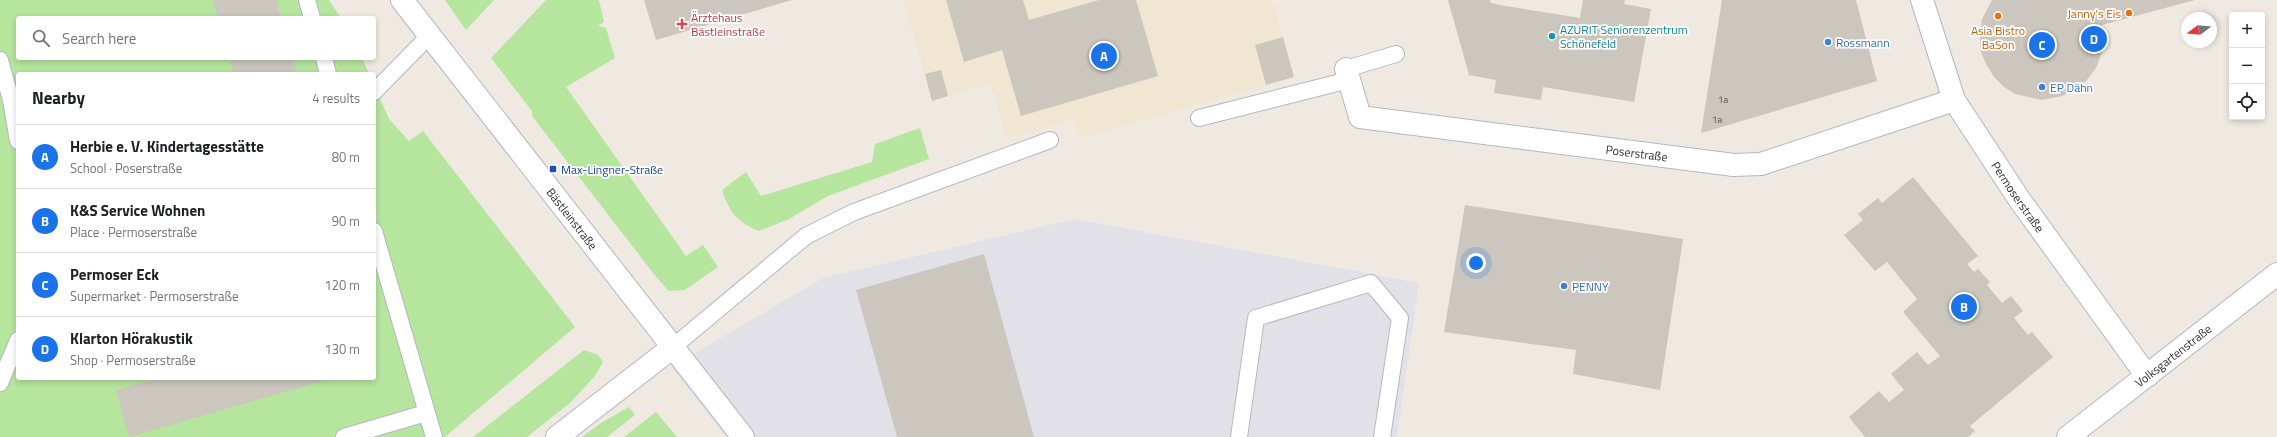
<!DOCTYPE html>
<html lang="en">
<head>
<meta charset="utf-8">
<style>
	:root { --surface:#fff; --page:#f2f2f2; --text:#202124; --muted:#757577; --line:#e0e0e0; --accent:#1a73e8 }
	body { margin:0; font-family:"Titillium Web",sans-serif; background:var(--page); color:var(--text) }
	.controls { position:absolute; right:12px; top:12px; display:grid; overflow:hidden; border-radius:4px; box-shadow:0 2px 6px #0003 }
	.controls button { width:36px; height:36px; display:grid; place-items:center; padding:0; border:0; border-bottom:1px solid var(--line); background:var(--surface); color:var(--text); font:20px sans-serif }
	.compass { position:absolute; left:2181px; top:12px; width:36px; height:36px; border-radius:50%; background:var(--surface); box-shadow:0 2px 6px #0003; rotate:254deg }
	.you { position:absolute; left:1476px; top:263px; width:14px; height:14px; margin:-10px; border:3px solid #fff; border-radius:50%; background:#1a73e8; box-shadow:0 0 0 6px #1a73e833 }
	.badge { display:grid; place-items:center; width:26px; height:26px; border-radius:50%; background:var(--accent); color:#fff; font-size:13px; font-weight:700 }
	.pin { position:absolute; translate:-50% -50%; border:2px solid #fff; box-shadow:0 1px 4px #0006 }
	.list { margin:0; padding:0; list-style:none }
	h2 { display:flex; justify-content:space-between; align-items:center; height:52px; margin:0; padding:0 16px; font-size:17px }
	h2 small { font-size:13px; font-weight:400; color:var(--muted) }
	.list li { display:grid; grid-template-columns:26px 1fr auto; gap:12px; align-items:center; box-sizing:border-box; height:64px; padding:0 16px; border-top:1px solid var(--line) }
	.list b { display:block; font-size:15px; white-space:nowrap }
	.list p { margin:0; font-size:13px; white-space:nowrap; color:var(--muted) }
	.list em { font-size:13px; font-style:normal; color:var(--muted) }
	.icon { flex:none; width:22px; height:22px; fill:none; stroke:currentColor; stroke-width:2; stroke-linecap:round; stroke-linejoin:round }
	.map { position:relative; flex:none; width:2277px; height:437px; overflow:hidden }
	.search { position:absolute; background:var(--surface); box-shadow:0 2px 6px #0003; left:16px; top:16px; width:360px; height:44px; display:flex; align-items:center; gap:10px; box-sizing:border-box; padding:0 14px; border-radius:4px; color:var(--muted); font-size:15px }
	.panel { position:absolute; background:var(--surface); box-shadow:0 2px 6px #0003; left:16px; top:72px; width:360px; height:308px; border-radius:4px }
	.map>svg:first-child { display:block }
	.industrial { fill:#e3e1e8 }
	.education { fill:#f0e6d1 }
	.green { fill:#b6e59e }
	.building { fill:#cbc7bf }
	.lines { fill:none; stroke-linecap:round; stroke-linejoin:round }
	.lane-casing { stroke:#b4b7c1; stroke-width:18 }
	.street-casing { stroke:#b4b7c1; stroke-width:24 }
	.secondary-casing { stroke:#b4b7c1; stroke-width:24 }
	.lane { stroke:#fff; stroke-width:16 }
	.street { stroke:#fff; stroke-width:22 }
	.secondary { stroke:#fff; stroke-width:22 }
	.food-dot { fill:#e8710a; stroke:#fff; stroke-width:1.5 }
	.health-dot { fill:#e0444e; stroke:#fff; stroke-width:1.5 }
	.culture-dot { fill:#0f9aa8; stroke:#fff; stroke-width:1.5 }
	.shop-dot { fill:#3f7fe0; stroke:#fff; stroke-width:1.5 }
	.transit-dot { fill:#1a4fb4; stroke:#fff; stroke-width:1.5 }
	.labels { text-anchor:middle; dominant-baseline:central; stroke-width:3.5; stroke-linejoin:round; paint-order:stroke }
	.number-label { font-size:10px; fill:#555452 }
	.food-label { font-size:12px; fill:#c56008; stroke:#fff; text-anchor:end }
	.health-label { font-size:12px; fill:#be3a42; stroke:#fff; text-anchor:start }
	.culture-label { font-size:12px; fill:#0d838f; stroke:#fff; text-anchor:start }
	.shop-label { font-size:12px; fill:#366cbe; stroke:#fff; text-anchor:start }
	.street-label { font-size:12px; fill:#2e2e2e; stroke:#fff }
	.transit-label { font-size:12px; fill:#164399; stroke:#fff; text-anchor:start }
</style>
</head>
<body>
<div class="map">
<svg width="2277" height="437" viewBox="0 0 2277 437">
	<rect width="100%" height="100%" fill="#efe9e1"/>
	<!-- industrial -->
	<path class="industrial" d="M1075,219l344,64 -22,154h-671l-55,-70 152,-89z"/>
	<!-- education -->
	<path class="education" d="M904,0h368l22,77 -214,61 -5,-19 -68,20 -16,-56 -59,18z"/>
	<!-- green -->
	<path class="green" d="M0,0h329l12,18h-323v40h344l7,16h-351v304h356v-293l15,34 20,22 14,-10 152,196 -130,110h-445z
		M445,0h49l-28,30z
		M546,0h53l5,22 -6,4 8,2 9,30 -49,29 120,169 17,-11 15,22 -33,23 -16,1 -12,-13 -125,-162v-5l-41,-53z
		M920,128l9,31 -101,37 -39,23 -30,12c-23,-10 -29,-18 -37,-41l24,-18 15,24 111,-34 3,-18z
		M584,350l14,5 5,7 -8,14 -25,27 -43,34h-54z
		M629,407l6,8 -28,22h-25l19,-14z
		M656,412l21,25h-53z"/>
	<!-- building -->
	<path class="building" d="M213,0h63l5,18h-63z
		M644,0h148l-136,40z
		M946,0h77l6,20 70,-20h37l22,76 -137,40 -19,-66 -38,12z
		M1448,0h42l1,3 9,2 80,13 3,-18h42l-1,4 27,5 -17,93 -91,-15 -2,13 -47,-7 2,-13 -27,-5z
		M1722,0h134l21,81 -176,52z
		M1992,0h203l-93,25v27l-6,16 -10,13 -11,9 -13,6 -20,4 -27,-6 -11,-7 -10,-10 -8,-13 -5,-12 -1,-17 2,-16z
		M1283,37l11,40 -28,8 -11,-40z
		M229,58h64l4,16h-63z
		M941,70l7,26 -16,5 -7,-27z
		M1913,177l65,79 -11,8 7,8 4,-3 12,13 -3,3 15,18 9,-7 12,15 -9,7 14,17 4,-3 21,25 -83,69 5,5 -7,6h-103l-16,-20 30,-26 10,11 15,-12 -13,-16 26,-22 11,13 12,-9 -37,-44 14,-13 -30,-37 -12,9 -31,-36 19,-15 -5,-6 20,-16 4,5z
		M1465,205l218,34 -23,151 -87,-16 3,-24 -132,-18z
		M984,254l50,183h-137l-41,-147z
		M159,378h174l-204,59 -13,-47z"/>
	<g class="lines">
		<!-- lane casing -->
		<g class="lane-casing">
			<path id="lane" d="M307,0l5,18
				M324,58l4,16
				M0,60l11,40 7,41
				M1346,69l50,-15
				M374,92l55,-56
				M1199,118l150,-38
				M374,231l60,206
				M673,347l133,-111 48,-24 196,-72
				M0,383l18,-43
				M344,437l82,-24
				M1239,437l17,-119 115,-35 29,35 -18,119"/>
		</g>
		<!-- street casing -->
		<g class="street-casing">
			<g id="street">
				<path id="s1" d="M402,0l341,437"/>
				<path id="s2" d="M1922,0l32,100 65,99 128,177"/>
				<path id="s3" d="M1346,69l14,48 374,48 27,-1 193,-64"/>
				<path d="M557,437l116,-90"/>
			</g>
		</g>
		<!-- secondary casing -->
		<g class="secondary-casing">
			<g id="secondary">
				<path id="s4" d="M2068,437l209,-163"/>
			</g>
		</g>
		<!-- lane -->
		<use href="#lane" class="lane"/>
		<!-- street -->
		<use href="#street" class="street"/>
		<!-- secondary -->
		<use href="#secondary" class="secondary"/>
	</g>
	<!-- markers -->
	<g class="food-dot">
		<circle cx="2129" cy="13" r="4"/>
		<circle cx="1998" cy="16" r="4"/>
	</g>
	<path class="health-dot" d="M680 18h4v4h4v4h-4v4h-4v-4h-4v-4h4z"/>
	<circle class="culture-dot" cx="1552" cy="36" r="4"/>
	<g class="shop-dot">
		<circle cx="1828" cy="42" r="4"/>
		<circle cx="2042" cy="87" r="4"/>
		<circle cx="1564" cy="286" r="4"/>
	</g>
	<rect class="transit-dot" x="549" y="165" width="8" height="8" rx="2"/>
	<g class="labels">
		<!-- number labels -->
		<g class="number-label">
			<text x="1723" y="99">1a</text>
			<text x="1717" y="119">1a</text>
		</g>
		<!-- food labels -->
		<g class="food-label">
			<text x="2121" y="13">Janny's Eis</text>
			<text x="1998" y="30" text-anchor="middle">Asia Bistro<tspan x="1998" dy="14">BaSon</tspan></text>
		</g>
		<!-- health labels -->
		<g class="health-label">
			<text x="691" y="17">Ärztehaus<tspan x="691" dy="14">Bästleinstraße</tspan></text>
		</g>
		<!-- culture labels -->
		<g class="culture-label">
			<text x="1560" y="29">AZURIT Seniorenzentrum<tspan x="1560" dy="14">Schönefeld</tspan></text>
		</g>
		<!-- shop labels -->
		<g class="shop-label">
			<text x="1836" y="42">Rossmann</text>
			<text x="2050" y="87">EP Dähn</text>
			<text x="1572" y="286">PENNY</text>
		</g>
		<!-- street labels -->
		<g class="street-label">
			<text stroke="none"><textPath href="#s3" startOffset="329">Poserstraße</textPath></text>
			<text stroke="none"><textPath href="#s2" startOffset="221">Permoserstraße</textPath></text>
			<text stroke="none"><textPath href="#s1" startOffset="277">Bästleinstraße</textPath></text>
			<text stroke="none"><textPath href="#s4" startOffset="133">Volksgartenstraße</textPath></text>
		</g>
		<!-- transit labels -->
		<g class="transit-label">
			<text x="561" y="169">Max-Lingner-Straße</text>
		</g>
	</g>
</svg>
<div class="controls">
<button>+</button>
<button>−</button>
<button><svg class="icon" aria-label="locate" viewBox="0 0 24 24"><circle cx="12" cy="12" r="6"/><path d="M12 2v4M12 18v4M2 12h4M18 12h4"/></svg></button>
</div>
<svg class="compass" viewBox="-18 -18 36 36"><path d="M0-13l5 13h-10z" fill="#e53935"/><path d="M0 13l5-13h-10z" fill="#757577"/></svg>
<div class="you"></div>
<div class="pin badge" style="left:1104px;top:56px">A</div>
<div class="pin badge" style="left:1964px;top:307px">B</div>
<div class="pin badge" style="left:2042px;top:45px">C</div>
<div class="pin badge" style="left:2094px;top:39px">D</div>
<div class="search"><svg class="icon" aria-label="search" viewBox="0 0 24 24"><circle cx="10" cy="10" r="6"/><path d="M15 15l6 6"/></svg>Search here</div>
<section class="panel">
<h2>Nearby<small>4 results</small></h2>
<ul class="list">
<li><span class="badge">A</span><div><b>Herbie e. V. Kindertagesstätte</b><p>School · Poserstraße</p></div><em>80 m</em></li>
<li><span class="badge">B</span><div><b>K&amp;S Service Wohnen</b><p>Place · Permoserstraße</p></div><em>90 m</em></li>
<li><span class="badge">C</span><div><b>Permoser Eck</b><p>Supermarket · Permoserstraße</p></div><em>120 m</em></li>
<li><span class="badge">D</span><div><b>Klarton Hörakustik</b><p>Shop · Permoserstraße</p></div><em>130 m</em></li>
</ul>
</section>
</div>
</body>
</html>
